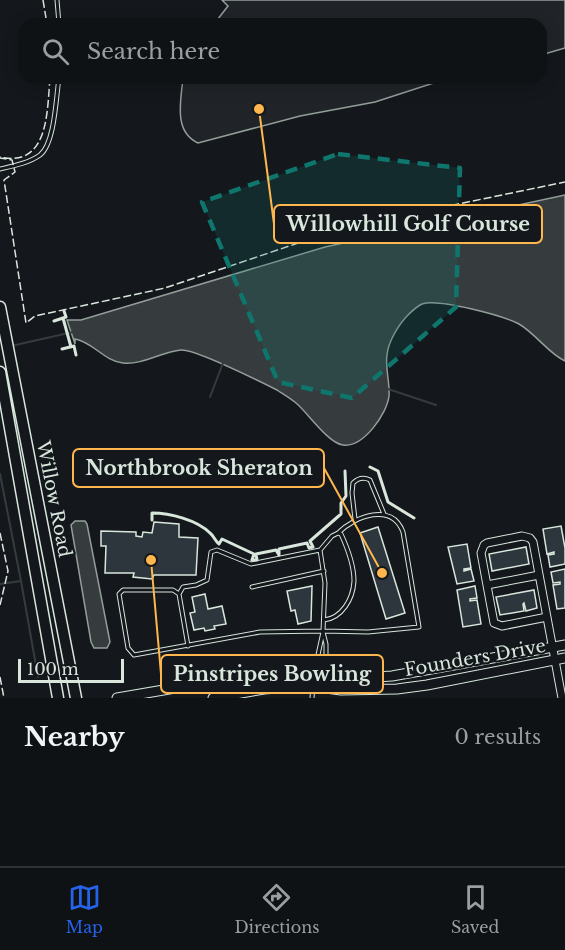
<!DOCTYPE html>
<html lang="en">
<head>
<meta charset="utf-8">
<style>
	:root { --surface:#0f1215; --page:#1d2022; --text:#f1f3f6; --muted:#9b9ea0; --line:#2f3234; --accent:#2563eb }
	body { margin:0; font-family:"Libre Baskerville",serif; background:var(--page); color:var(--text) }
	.scale { position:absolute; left:18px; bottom:15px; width:106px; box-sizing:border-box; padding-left:6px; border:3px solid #d8e6dc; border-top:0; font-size:16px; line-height:21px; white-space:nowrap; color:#d8e6dc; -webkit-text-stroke:4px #14181c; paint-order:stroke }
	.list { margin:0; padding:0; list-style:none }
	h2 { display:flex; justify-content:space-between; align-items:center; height:78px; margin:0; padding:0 24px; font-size:26px }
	h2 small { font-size:20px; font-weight:400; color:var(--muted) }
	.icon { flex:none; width:33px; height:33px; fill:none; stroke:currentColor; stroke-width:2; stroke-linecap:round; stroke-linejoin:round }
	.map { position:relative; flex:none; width:565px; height:698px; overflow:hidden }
	.search { position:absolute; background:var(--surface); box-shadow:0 3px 15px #0003; left:18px; right:18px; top:18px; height:66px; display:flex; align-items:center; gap:15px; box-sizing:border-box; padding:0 21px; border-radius:18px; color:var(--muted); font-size:22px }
	.sheet { height:168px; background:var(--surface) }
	nav { display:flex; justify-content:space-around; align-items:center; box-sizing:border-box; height:84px; border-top:2px solid var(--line); background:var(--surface); font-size:16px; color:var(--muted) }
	nav a { display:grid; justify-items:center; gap:3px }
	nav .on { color:var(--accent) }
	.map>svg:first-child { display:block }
	.green { fill:#202428; stroke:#939e99; stroke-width:1.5 }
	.water { fill:#363b3e; stroke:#939e99; stroke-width:1.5 }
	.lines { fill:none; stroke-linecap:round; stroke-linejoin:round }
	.stream { stroke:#363b3e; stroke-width:2 }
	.building { fill:#2c363c; stroke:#d8e6dc; stroke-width:1.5 }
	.service-casing { stroke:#d8e6dc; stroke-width:5 }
	.minor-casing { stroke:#d8e6dc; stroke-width:9 }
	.secondary-casing { stroke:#d8e6dc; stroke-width:11 }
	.primary-casing { stroke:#d8e6dc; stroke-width:13 }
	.service { stroke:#14181c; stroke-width:3 }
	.minor { stroke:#14181c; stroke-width:7 }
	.secondary { stroke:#14181c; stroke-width:9 }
	.primary { stroke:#14181c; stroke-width:10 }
	.fence { stroke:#d8e6dc; stroke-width:1.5; stroke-dasharray:8 3; stroke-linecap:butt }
	.wall { stroke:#d8e6dc; stroke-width:3 }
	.marked { fill:#0f766e; fill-opacity:0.2; stroke:#0f766e; stroke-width:4.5; stroke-dasharray:12 8; stroke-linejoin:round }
	.labels { text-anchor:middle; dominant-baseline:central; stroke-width:4.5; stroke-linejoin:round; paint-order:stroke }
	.street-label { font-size:18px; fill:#d8e6dc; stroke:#14181c }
	.leader { fill:none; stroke:#ffb74d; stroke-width:2 }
	.callout-dot { fill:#ffb74d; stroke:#14181c; stroke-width:2 }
	.callout { fill:#14181c; stroke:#ffb74d; stroke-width:2 }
	.callout-label { font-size:20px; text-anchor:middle; font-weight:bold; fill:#d8e6dc }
</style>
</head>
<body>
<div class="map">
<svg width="565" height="698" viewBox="0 0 565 698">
	<rect width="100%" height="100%" fill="#14181c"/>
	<!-- green -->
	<path class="green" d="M222,0h343v48l-24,7v-31h-327l14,-18z
		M183,78h266l-74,24 -75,14 -102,27c-25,-11 -17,-43 -15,-65z"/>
	<!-- water -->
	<path class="water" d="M565,195v166c-16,-7 -29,-27 -46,-37 -15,-8 -81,-26 -97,-20 -4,2 -11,8 -14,11 -9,9 -20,27 -21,40 -2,13 3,27 2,41 -2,18 -26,52 -46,49 -15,-2 -35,-32 -47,-42 -6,-5 -13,-9 -19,-13 -16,-8 -82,-41 -96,-40 -20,2 -38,15 -58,13 -19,-2 -30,-21 -48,-24v5l-8,-24h14l244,-73z
		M75,521h10l2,3 23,118 -3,6h-13l-3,-6 -20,-117z"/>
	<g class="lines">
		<!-- stream -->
		<path class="stream" d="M11,346l62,-14
			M388,389l48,16
			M210,397l13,-34
			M0,474l21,107 -21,3
			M21,581l17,96"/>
	</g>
	<!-- building -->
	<path class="building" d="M154,522l25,2v13l19,1 -2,37h-42l-2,4 -19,-2 1,-4h-29l1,-27h-5v-15l35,1v4l6,1 1,-5 9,1z
		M561,526l4,22v16l-15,3 -2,-12 6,-1v-2l-7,2 -4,-25z
		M378,527l27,86 -19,6 -26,-86z
		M467,544l4,24 -7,1v2l7,-2 3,12 -17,3 -9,-37z
		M526,547l3,17 -37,7 -3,-17z
		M565,569v39l-8,1 -4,-24 7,-1v-2l-7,1 -2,-11z
		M312,586l-1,35 -13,3 -3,-14 -4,1 -4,-20z
		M475,586l2,12 -7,1v2l7,-1 4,24 -18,3 -6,-37z
		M534,590l3,18 -11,3 -2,-8 -1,1 1,7 -24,4 -4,-18z
		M205,594l3,15 14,-3 4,18 -12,2 1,3 -10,2 -1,-3 -10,2 -4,-17 5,-1 -3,-15z"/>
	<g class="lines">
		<!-- service casing -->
		<g class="service-casing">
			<path id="service" d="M57,0l2,24
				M0,169c13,-3 29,-6 40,-14 15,-12 16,-58 19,-77
				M355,519l-3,-26 1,-10c5,-5 11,-6 17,-3l14,34
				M321,549l11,-13 6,-3 3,1c6,13 13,33 13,47 -1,18 -12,37 -30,39
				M252,587l72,-16
				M179,594l-6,-4h-50l-4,4 9,54 6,7 126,-23 63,-1 2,-48 -5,-33 -69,14 -34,-14 -6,2 -4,28 -11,5 -13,2 -4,7 9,52
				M323,631l45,1 51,-5 -16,-95c-11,-30 -48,-16 -65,1
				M323,632l3,12v41
				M312,698l2,-25 9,-41"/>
		</g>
		<!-- minor casing -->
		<g class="minor-casing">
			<path id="minor" d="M487,585l52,-10
				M547,617l-45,9 -8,-3 -13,-70 3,-8 3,-2 35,-7 8,2 3,4 29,156"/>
		</g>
		<!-- secondary casing -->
		<g class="secondary-casing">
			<path id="secondary" d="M117,698l146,-25h51l46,5 32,-2 173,-31
				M213,698l51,-9 27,-2 35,1 15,2 56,-1 30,-4 138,-27"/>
		</g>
		<!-- primary casing -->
		<g class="primary-casing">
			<path id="primary" d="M0,307l76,391
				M0,372l58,326"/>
		</g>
		<!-- service -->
		<use href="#service" class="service"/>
		<!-- minor -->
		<use href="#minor" class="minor"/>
		<!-- secondary -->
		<use href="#secondary" class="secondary"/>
		<!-- primary -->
		<use href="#primary" class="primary"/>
		<!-- fence -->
		<path class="fence" d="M43,0l4,24
			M50,78c-3,33 -1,90 -50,79v1l12,2 3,12 -11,8 22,143 9,-7 130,-28 148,-50 116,-28 136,-28
			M0,533l8,38 -8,34
			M0,677l4,21"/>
		<!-- wall -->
		<path class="wall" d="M63,318l8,29
			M54,321l12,-4 -2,-6
			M62,349l12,-3 2,9
			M370,467l8,4 10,31 26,16
			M152,520v-7c18,0 45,7 58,20 4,3 5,8 9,11l3,-5 32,15 -2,6h5l-1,-6 20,-4 3,5v-6l28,-6 2,5 4,-1 -3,-6 31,-27v-11l5,-7 -1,-25"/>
	</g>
	<!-- marked area -->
	<path class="marked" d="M338,154l122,14 -4,139 -104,91 -74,-16 -76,-180z"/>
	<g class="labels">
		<!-- street labels -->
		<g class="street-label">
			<text transform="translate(54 499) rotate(79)">Willow Road</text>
			<text transform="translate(475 658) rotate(-10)">Founders Drive</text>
		</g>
	</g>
	<!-- callouts -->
	<path class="leader" d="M259 109L274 224M382 573L324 468M151 560L161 674"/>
	<g class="callout-dot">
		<circle cx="259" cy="109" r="6"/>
		<circle cx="382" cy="573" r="6"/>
		<circle cx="151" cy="560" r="6"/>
	</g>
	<g class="callout">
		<rect x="274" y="205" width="268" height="38" rx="6"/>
		<rect x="73" y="449" width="251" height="38" rx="6"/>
		<rect x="161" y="655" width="222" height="38" rx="6"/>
	</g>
	<g class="callout-label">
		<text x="408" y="231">Willowhill Golf Course</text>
		<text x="199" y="475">Northbrook Sheraton</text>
		<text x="272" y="681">Pinstripes Bowling</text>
	</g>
</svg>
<div class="scale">100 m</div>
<div class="search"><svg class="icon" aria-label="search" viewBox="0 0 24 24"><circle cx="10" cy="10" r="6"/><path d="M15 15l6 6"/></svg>Search here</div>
</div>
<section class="sheet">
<h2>Nearby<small>0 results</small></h2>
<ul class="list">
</ul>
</section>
<nav>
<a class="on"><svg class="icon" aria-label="map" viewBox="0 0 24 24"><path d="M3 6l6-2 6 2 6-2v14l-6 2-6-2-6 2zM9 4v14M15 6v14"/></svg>Map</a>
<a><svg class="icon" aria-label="directions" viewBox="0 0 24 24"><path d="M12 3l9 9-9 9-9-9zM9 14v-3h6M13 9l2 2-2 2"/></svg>Directions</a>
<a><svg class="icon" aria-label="saved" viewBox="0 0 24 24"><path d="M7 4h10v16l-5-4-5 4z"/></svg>Saved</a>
</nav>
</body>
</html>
